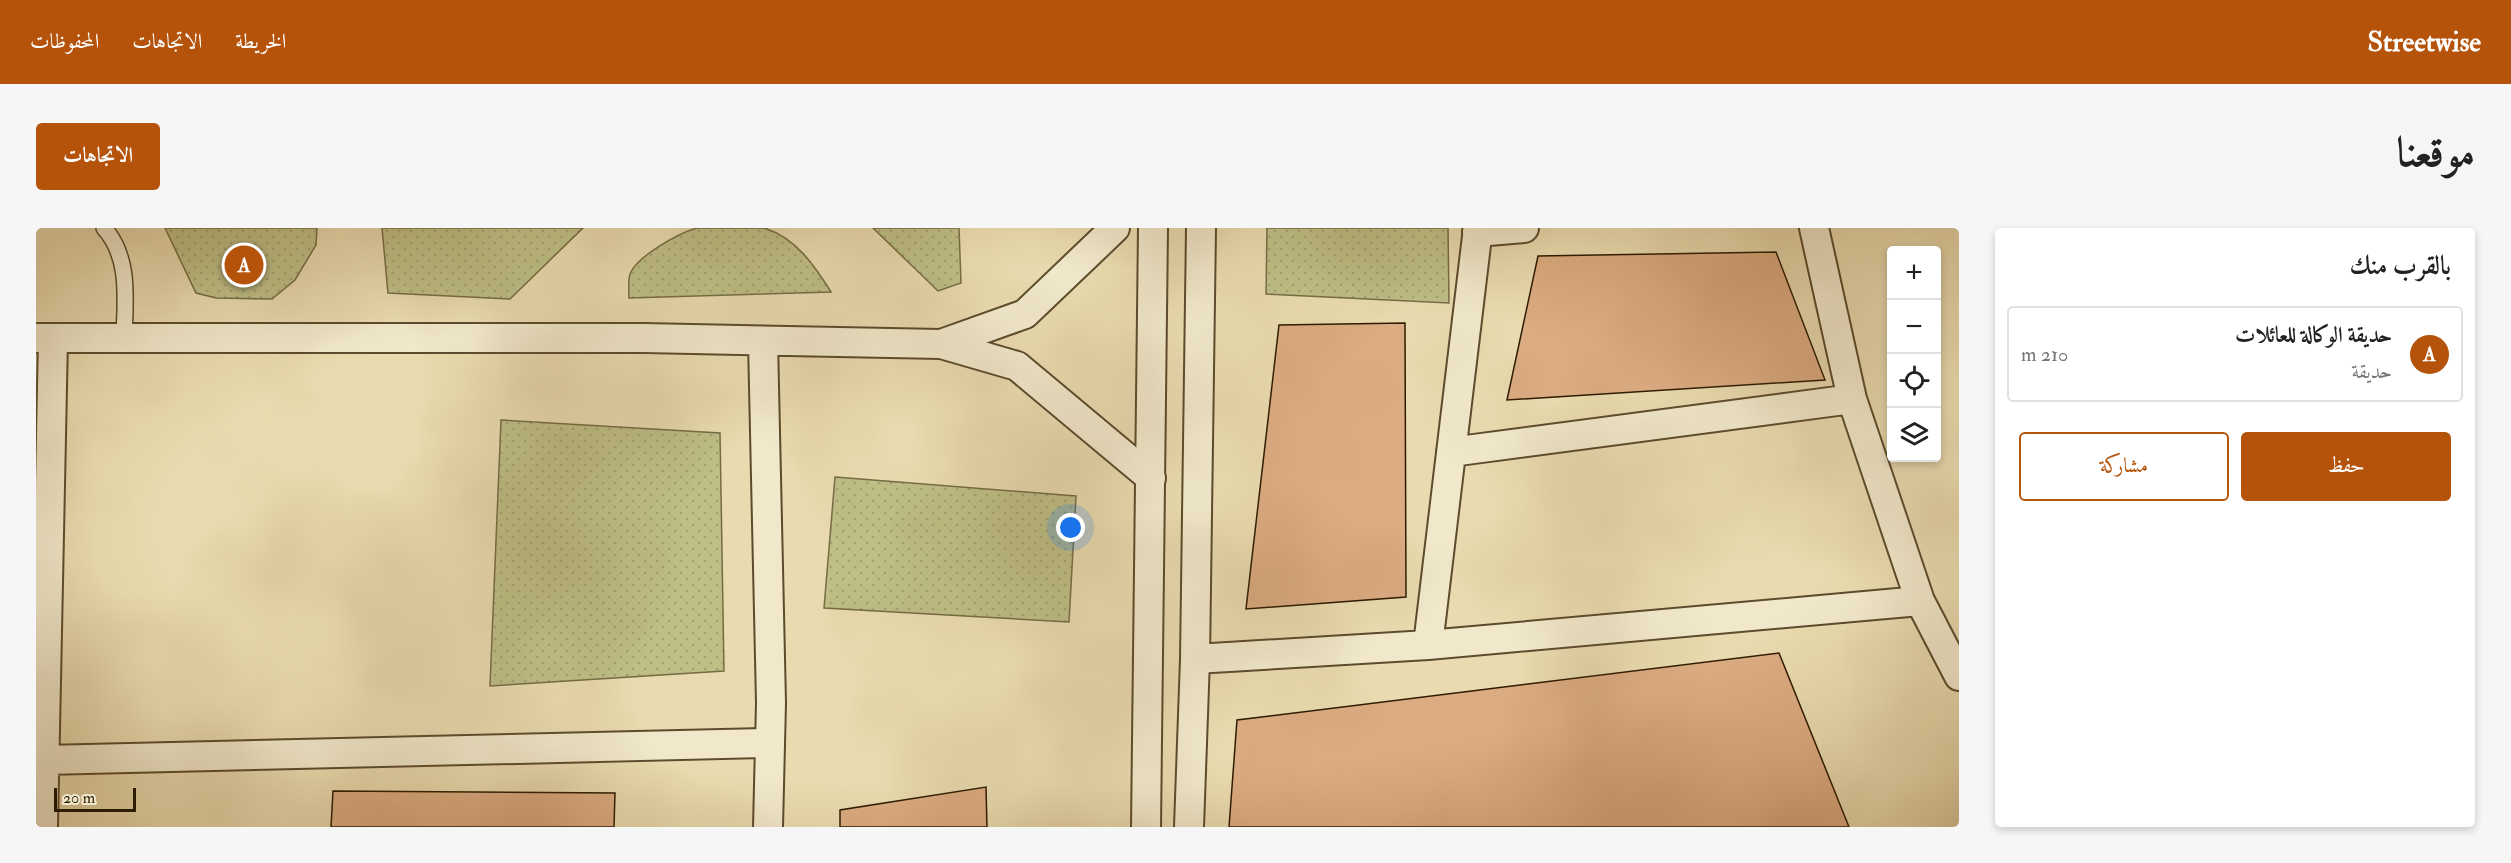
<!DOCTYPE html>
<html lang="ar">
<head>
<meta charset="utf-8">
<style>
	:root { --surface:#fff; --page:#f6f6f6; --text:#222; --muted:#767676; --line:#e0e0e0; --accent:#b45309 }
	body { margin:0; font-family:"IM FELL Double Pica",Amiri,serif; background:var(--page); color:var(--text); direction:rtl }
	.controls { position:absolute; right:18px; top:18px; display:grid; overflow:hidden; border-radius:6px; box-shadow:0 3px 9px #0003 }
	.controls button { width:54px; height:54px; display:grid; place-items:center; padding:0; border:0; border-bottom:2px solid var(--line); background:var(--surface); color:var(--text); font:30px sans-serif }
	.scale { position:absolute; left:18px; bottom:15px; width:82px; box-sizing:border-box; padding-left:6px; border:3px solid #2d1b02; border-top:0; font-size:16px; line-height:21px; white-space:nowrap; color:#2d1b02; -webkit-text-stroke:4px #f1e8cb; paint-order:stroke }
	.you { position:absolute; left:1035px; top:300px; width:21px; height:21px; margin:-15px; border:4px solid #fff; border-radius:50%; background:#1a73e8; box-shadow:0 0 0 9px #1a73e833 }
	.badge { display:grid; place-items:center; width:39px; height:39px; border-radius:50%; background:var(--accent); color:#fff; font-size:20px; font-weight:700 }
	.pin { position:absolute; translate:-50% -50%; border:3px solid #fff; box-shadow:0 2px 6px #0006 }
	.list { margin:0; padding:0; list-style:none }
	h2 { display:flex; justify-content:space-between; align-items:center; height:78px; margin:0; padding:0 24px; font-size:26px }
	h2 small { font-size:20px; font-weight:400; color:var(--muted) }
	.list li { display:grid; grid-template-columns:39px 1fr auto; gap:18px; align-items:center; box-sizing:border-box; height:96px; margin:0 12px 12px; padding:0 12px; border:2px solid var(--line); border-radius:6px }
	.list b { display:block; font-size:22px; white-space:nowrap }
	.list p { margin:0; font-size:20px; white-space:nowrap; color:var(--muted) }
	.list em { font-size:20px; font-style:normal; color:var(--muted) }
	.actions { display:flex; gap:12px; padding:18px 24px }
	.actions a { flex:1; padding:14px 0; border:2px solid var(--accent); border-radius:6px; text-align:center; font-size:21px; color:var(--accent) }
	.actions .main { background:var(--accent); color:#fff }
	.icon { flex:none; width:33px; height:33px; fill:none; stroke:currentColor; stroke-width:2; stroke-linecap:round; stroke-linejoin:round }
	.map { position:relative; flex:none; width:1923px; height:599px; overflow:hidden; direction:ltr; border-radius:6px }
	header { display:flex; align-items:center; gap:36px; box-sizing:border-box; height:84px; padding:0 30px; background:var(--accent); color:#fff }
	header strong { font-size:28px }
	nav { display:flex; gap:33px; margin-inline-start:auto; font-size:21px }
	.intro { display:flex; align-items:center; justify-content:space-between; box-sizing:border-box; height:144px; padding:0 36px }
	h1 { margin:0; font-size:42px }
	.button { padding:15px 27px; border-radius:6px; background:var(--accent); color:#fff; font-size:21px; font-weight:700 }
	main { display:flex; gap:36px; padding:0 36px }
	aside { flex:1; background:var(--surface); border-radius:6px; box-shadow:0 3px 9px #0003 }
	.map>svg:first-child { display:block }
	.park { fill:url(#park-dots); stroke:#766c44; stroke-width:1.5 }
	.building { fill:#dbab81; stroke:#2d1b02; stroke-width:1.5 }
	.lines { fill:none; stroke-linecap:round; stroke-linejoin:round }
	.lane-casing { stroke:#5c4b2d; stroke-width:18 }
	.street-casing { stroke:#5c4b2d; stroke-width:32 }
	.lane { stroke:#f1e8cb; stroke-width:15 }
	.street { stroke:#f1e8cb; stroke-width:28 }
</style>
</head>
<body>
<header>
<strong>Streetwise</strong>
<nav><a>الخريطة</a><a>الاتجاهات</a><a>المحفوظات</a></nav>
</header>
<div class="intro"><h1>موقعنا</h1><a class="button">الاتجاهات</a></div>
<main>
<aside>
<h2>بالقرب منك<small></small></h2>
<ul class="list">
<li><span class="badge">A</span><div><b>حديقة الوكالة للعائلات</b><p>حديقة</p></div><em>210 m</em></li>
</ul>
<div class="actions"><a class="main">حفظ</a><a>مشاركة</a></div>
</aside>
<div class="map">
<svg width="1923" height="599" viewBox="0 0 1923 599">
	<defs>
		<pattern id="park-dots" width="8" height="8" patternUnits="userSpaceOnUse" patternTransform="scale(1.5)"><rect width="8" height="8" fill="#bebe86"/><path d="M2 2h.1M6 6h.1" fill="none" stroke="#a4a372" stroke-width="1.8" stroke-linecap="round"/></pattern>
	</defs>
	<rect width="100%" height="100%" fill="#e9dbaf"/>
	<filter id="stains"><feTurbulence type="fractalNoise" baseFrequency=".00333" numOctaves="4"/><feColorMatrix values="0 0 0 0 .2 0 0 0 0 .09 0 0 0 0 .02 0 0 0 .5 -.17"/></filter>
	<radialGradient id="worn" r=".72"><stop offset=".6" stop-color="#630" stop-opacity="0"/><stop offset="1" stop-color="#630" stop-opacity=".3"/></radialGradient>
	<!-- park -->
	<path class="park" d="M129,0h152l-1,17 -21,35 -23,19 -56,-1 -20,-5z
		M346,0h201l-73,71 -122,-6z
		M661,0c17,0 52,0 67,0 31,9 51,38 67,64l-202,6c0,-7 -1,-18 1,-24 7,-18 49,-41 67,-46z
		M837,0h86l2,55 -23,8z
		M1231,0h181l1,75 -183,-9z
		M465,192l219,13 4,238 -234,15z
		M799,249l241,19 -7,126 -245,-14z"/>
	<!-- building -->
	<path class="building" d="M1740,24l49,128 -318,20 31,-144z
		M1369,95l1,274 -160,12 33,-284z
		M1743,425l70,174h-620l8,-107z
		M950,559l1,40h-147v-17z
		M297,563l282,2 -1,34h-283z"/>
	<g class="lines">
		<!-- lane casing -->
		<g class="lane-casing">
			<path id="lane" d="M68,0c27,30 21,73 20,110"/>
		</g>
		<!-- street casing -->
		<g class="street-casing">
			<path id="street" d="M1778,0l38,171 68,202 39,75
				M1441,4l47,-4
				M0,110h608l297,6 76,22 134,112
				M727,113l8,362 -3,124
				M905,116l84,-30 90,-86
				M1415,224l401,-53
				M1392,417l492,-44
				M1159,431l233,-14 50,-417
				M9,532l724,-17
				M7,599l10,-489
				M1110,599l7,-599
				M1153,599l6,-168 6,-431"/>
		</g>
		<!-- lane -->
		<use href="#lane" class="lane"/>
		<!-- street -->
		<use href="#street" class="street"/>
	</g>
	<rect width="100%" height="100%" filter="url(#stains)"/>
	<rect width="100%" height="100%" fill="url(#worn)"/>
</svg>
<div class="controls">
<button>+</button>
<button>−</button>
<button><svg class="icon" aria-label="locate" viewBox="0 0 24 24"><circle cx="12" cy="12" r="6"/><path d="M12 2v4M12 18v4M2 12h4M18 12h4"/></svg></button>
<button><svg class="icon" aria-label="layers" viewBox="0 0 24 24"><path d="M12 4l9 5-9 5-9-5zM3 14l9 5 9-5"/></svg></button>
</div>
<div class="scale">20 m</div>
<div class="you"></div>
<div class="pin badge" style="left:208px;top:37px">A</div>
</div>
</main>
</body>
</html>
